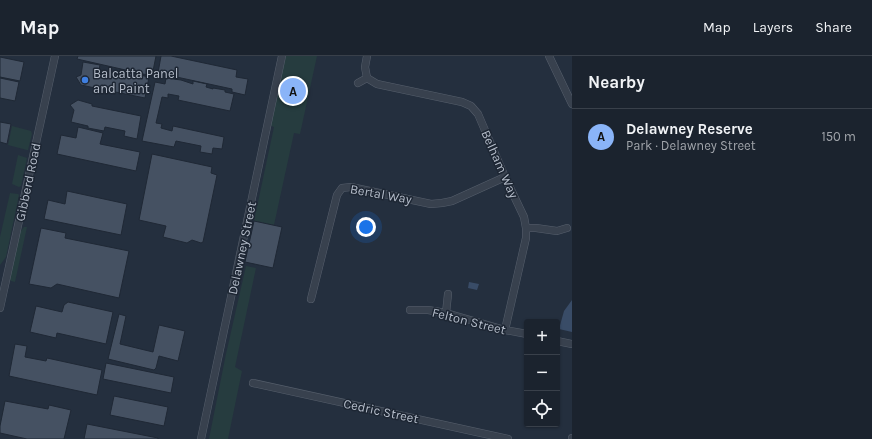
<!DOCTYPE html>
<html lang="en">
<head>
<meta charset="utf-8">
<style>
	:root { --surface:#1b232e; --page:#242b36; --text:#f1f3f6; --muted:#a0a4aa; --line:#39404a; --accent:#8ab4f8 }
	body { margin:0; font-family:Karla,sans-serif; background:var(--page); color:var(--text) }
	.controls { position:absolute; right:12px; bottom:12px; display:grid; overflow:hidden; border-radius:4px; box-shadow:0 1px 3px #0004 }
	.controls button { width:36px; height:36px; display:grid; place-items:center; padding:0; border:0; border-bottom:1px solid var(--line); background:var(--surface); color:var(--text); font:20px sans-serif }
	.you { position:absolute; left:366px; top:171px; width:14px; height:14px; margin:-10px; border:3px solid #fff; border-radius:50%; background:#1a73e8; box-shadow:0 0 0 6px #1a73e833 }
	.badge { display:grid; place-items:center; width:26px; height:26px; border-radius:50%; background:var(--accent); color:#111; font-size:13px; font-weight:700 }
	.pin { position:absolute; translate:-50% -50%; border:2px solid #fff; box-shadow:0 1px 4px #0006 }
	.list { margin:0; padding:0; list-style:none }
	h2 { display:flex; justify-content:space-between; align-items:center; height:52px; margin:0; padding:0 16px; font-size:17px }
	h2 small { font-size:13px; font-weight:400; color:var(--muted) }
	.list li { display:grid; grid-template-columns:26px 1fr auto; gap:12px; align-items:center; box-sizing:border-box; height:56px; padding:0 16px; border-top:1px solid var(--line) }
	.list b { display:block; font-size:15px; white-space:nowrap }
	.list p { margin:0; font-size:13px; white-space:nowrap; color:var(--muted) }
	.list em { font-size:13px; font-style:normal; color:var(--muted) }
	.icon { flex:none; width:22px; height:22px; fill:none; stroke:currentColor; stroke-width:2; stroke-linecap:round; stroke-linejoin:round }
	.map { position:relative; flex:none; width:572px; height:383px; overflow:hidden }
	header { display:flex; align-items:center; gap:24px; box-sizing:border-box; height:56px; padding:0 20px; background:var(--surface); border-bottom:1px solid var(--line) }
	header strong { font-size:19px }
	nav { display:flex; gap:22px; margin-inline-start:auto; font-size:14px }
	main { display:flex }
	aside { flex:1; background:var(--surface) }
	.map>svg:first-child { display:block }
	.green { fill:#263c3f }
	.water { fill:#394c67 }
	.building { fill:#455162; stroke:#1f2835 }
	.lines { fill:none; stroke-linecap:round; stroke-linejoin:round }
	.minor-casing { stroke:#565f6c; stroke-width:8 }
	.minor { stroke:#38414e; stroke-width:7 }
	.shop-dot { fill:#3f7fe0; stroke:#1d2633; stroke-width:1.5 }
	.labels { text-anchor:middle; dominant-baseline:central; stroke-width:3; stroke-linejoin:round; paint-order:stroke }
	.poi-label { font-size:13px; fill:#b4bcc9; stroke:#1d2633; text-anchor:start }
	.street-label { font-size:13px; fill:#b4bcc9; stroke:#1d2633 }
</style>
</head>
<body>
<header>
<strong>Map</strong>
<nav><a>Map</a><a>Layers</a><a>Share</a></nav>
</header>
<main>
<div class="map">
<svg width="572" height="383" viewBox="0 0 572 383">
	<rect width="100%" height="100%" fill="#242f3e"/>
	<!-- green -->
	<path class="green" d="M286,0h31l-17,78 -6,-1 -20,92 -20,-4 20,-94 -5,-2z
		M12,70l19,5 1,3 -4,16h-1l-19,-5z
		M18,99l9,3 -6,28 -2,1 -7,-3z
		M10,137l8,1 1,1 -13,62 -6,8v-28z
		M24,171h3l-12,55 -4,-1 -2,-2 11,-47z
		M246,210l10,2 -21,99 7,4 -14,68h-19l17,-85z"/>
	<!-- water -->
	<path class="water" d="M469,226l10,2 -2,6 -9,-2z
		M572,244v32l-13,-3 5,-18z"/>
	<!-- building -->
	<path class="building" d="M78,0h78l-4,20 -75,-17z
		M161,0h10l66,14 -1,7 12,2 -3,16 -13,-3v-3l-74,-16z
		M0,1l24,5 -4,19 -20,-4z
		M83,6l17,3 -1,5 30,7 1,-4 19,4 -4,21 -49,-10h-1l-14,-3 -5,-8 5,-2z
		M0,22l19,4 -4,19 -15,-3z
		M166,22l15,2 12,4v-3l14,3 -1,3 7,2v-1l12,2v2l9,2 -4,17 -52,-11 1,-4 -11,-2v4l-6,-1 -6,26 6,1 -1,4 11,3 1,-5 51,11 -2,12 -9,-1 -1,6 -12,-2 1,-6 -25,-5 -2,6 -32,-6 13,-59 10,2z
		M78,44l14,4v2l49,10 -4,23 -13,-3 1,-5 -20,-4 -1,4 -16,-3v-2l-17,-4 3,-12 -4,-5z
		M0,66l11,2 -4,20 -7,-2z
		M78,71l25,6 -3,11 40,8 -4,19 -79,-17 4,-19 15,3z
		M152,98l60,13 -1,6 6,2 -14,67 -2,1 -9,-3 -5,3 -24,-6 3,-11 -27,-6z
		M67,135l60,13 -6,31 -77,-16 4,-19 17,4z
		M254,165l28,6 -9,41 -28,-6z
		M41,172l25,5 -1,5 64,13 -10,47 -62,-14 -6,4 -22,-4z
		M68,246l45,10 -7,32 -49,-11 -1,5 -26,-6 6,-26 26,6 2,-7z
		M119,258l7,2 -6,28 33,8 6,-27 26,6 -7,30 -19,-5 -3,12 -2,2 -46,-11z
		M15,288l12,2 -2,11 21,4 1,-3 55,12 -5,25 -88,-19z
		M106,307l68,14 -3,16 -68,-14z
		M114,340l54,11 -4,19 -54,-11z
		M5,345l43,8 1,-4 22,5 -7,29h-37l-27,-6v-7z
		M87,368l71,14v1h-74z"/>
	<g class="lines">
		<!-- minor casing -->
		<g class="minor-casing">
			<path id="minor" d="M549,0l23,48
				M367,22l10,6 85,18 9,4 7,8 27,63 19,40 2,11v10l-21,92
				M358,27l9,-5 -2,-11 2,-11
				M526,172h10l21,3 10,-3
				M311,243l26,-104 5,-7 9,-1 80,17 11,-1 10,-2 53,-24
				M0,252l55,-252
				M410,254h18l18,3 59,17 22,4
				M446,257l2,-19
				M557,285l15,3
				M253,327l255,56
				M201,383l81,-383
				M572,383v-1"/>
		</g>
		<!-- minor -->
		<use href="#minor" class="minor"/>
	</g>
	<!-- markers -->
	<circle class="shop-dot" cx="85" cy="24" r="4"/>
	<g class="labels">
		<!-- poi labels -->
		<g class="poi-label">
			<text x="93" y="17">Balcatta Panel<tspan x="93" dy="15">and Paint</tspan></text>
		</g>
		<!-- street labels -->
		<g class="street-label">
			<text transform="translate(500 108) rotate(66)">Belham Way</text>
			<text transform="translate(28 126) rotate(-78)">Gibberd Road</text>
			<text transform="translate(381 138) rotate(10)">Bertal Way</text>
			<text transform="translate(242 192) rotate(-78)">Delawney Street</text>
			<text transform="translate(469 265) rotate(14)">Felton Street</text>
			<text transform="translate(381 355) rotate(12)">Cedric Street</text>
		</g>
	</g>
</svg>
<div class="controls">
<button>+</button>
<button>−</button>
<button><svg class="icon" aria-label="locate" viewBox="0 0 24 24"><circle cx="12" cy="12" r="6"/><path d="M12 2v4M12 18v4M2 12h4M18 12h4"/></svg></button>
</div>
<div class="you"></div>
<div class="pin badge" style="left:293px;top:35px">A</div>
</div>
<aside>
<h2>Nearby<small></small></h2>
<ul class="list">
<li><span class="badge">A</span><div><b>Delawney Reserve</b><p>Park · Delawney Street</p></div><em>150 m</em></li>
</ul>
</aside>
</main>
</body>
</html>
